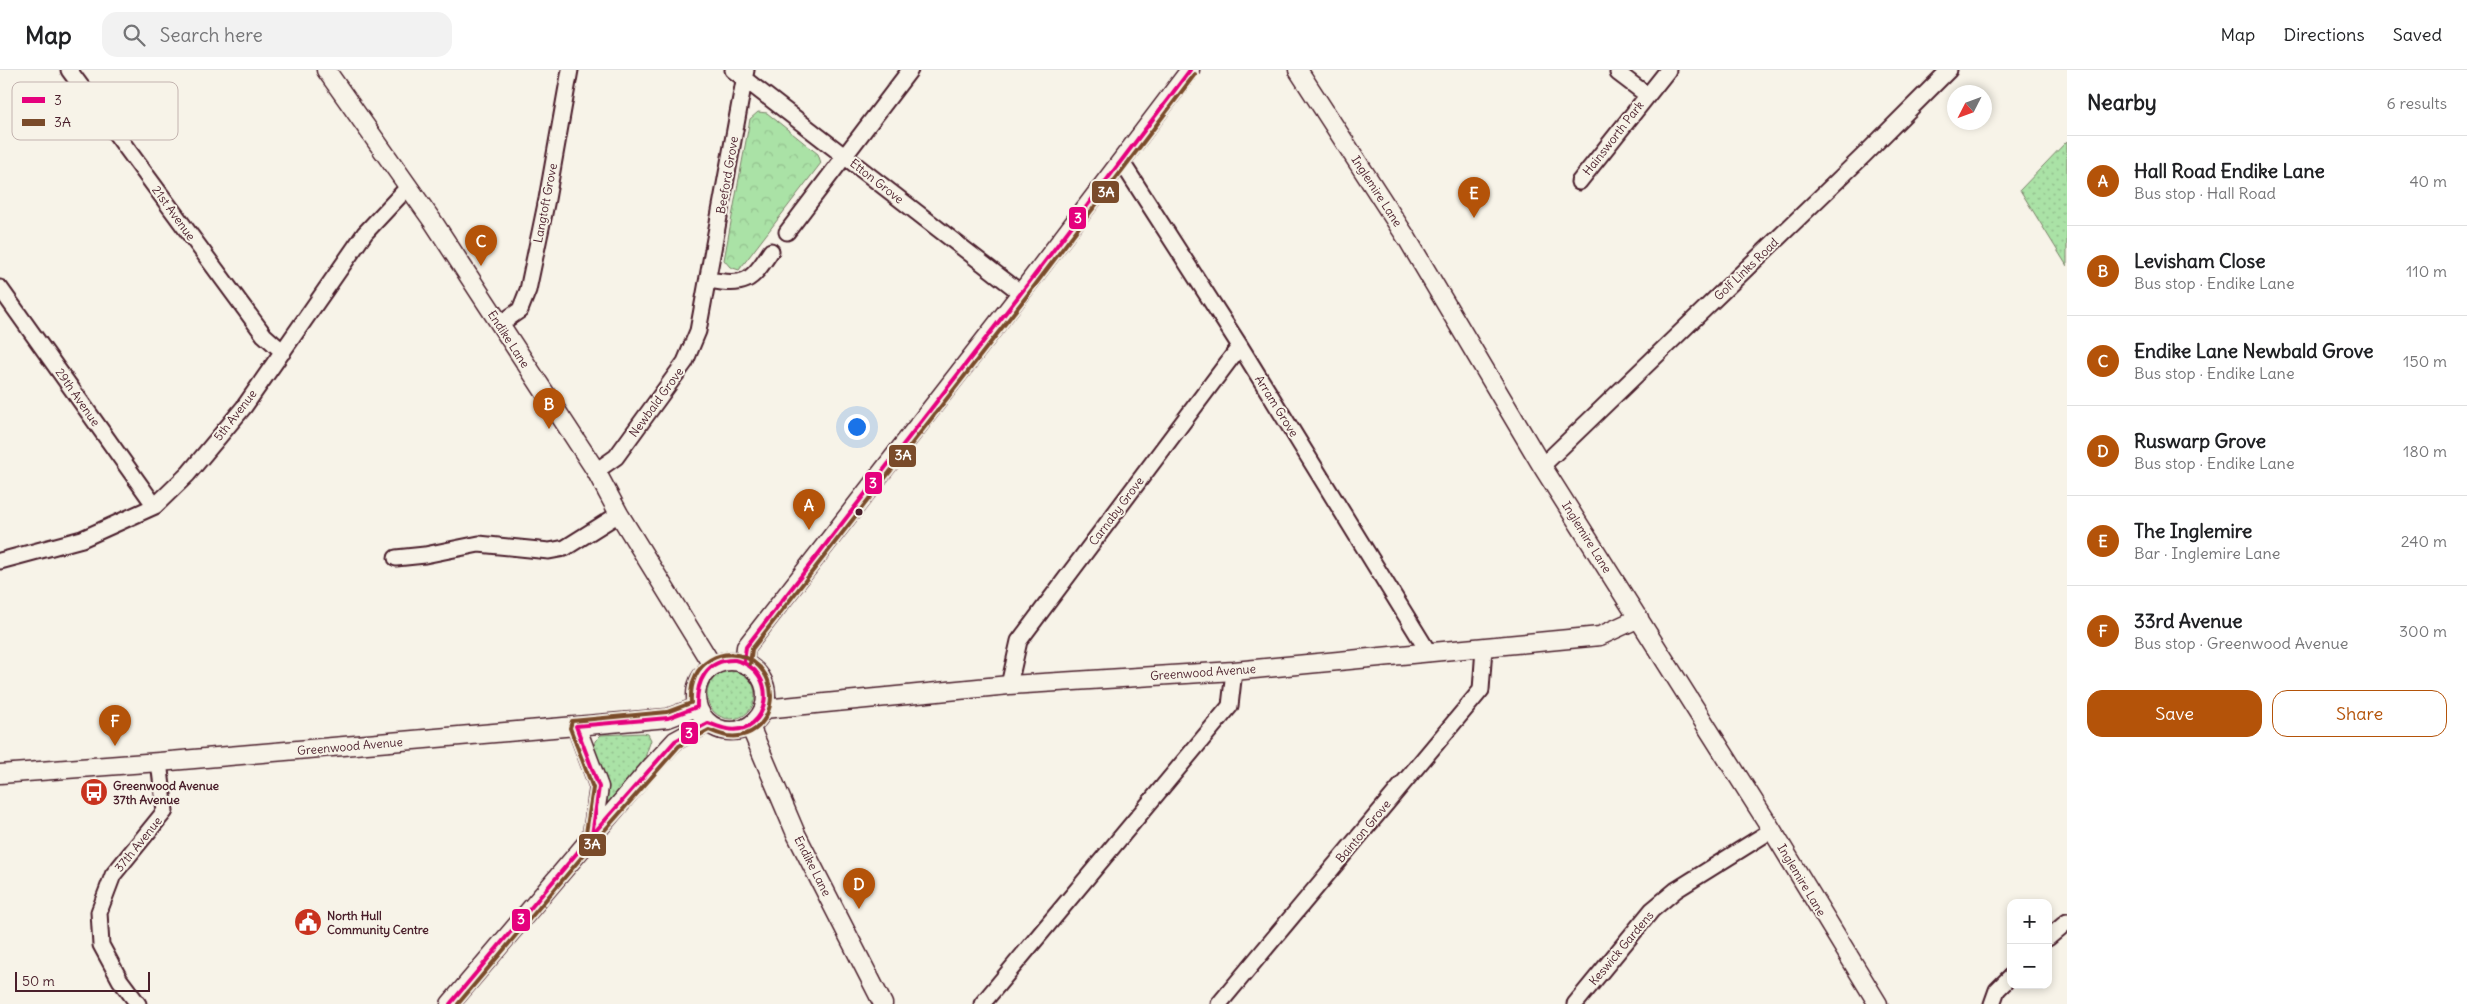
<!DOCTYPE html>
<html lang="en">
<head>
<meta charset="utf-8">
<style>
	:root { --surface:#fff; --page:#f2f2f2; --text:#202124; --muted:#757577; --line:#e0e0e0; --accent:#b45309 }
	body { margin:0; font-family:Delius,sans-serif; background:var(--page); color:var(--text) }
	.controls { position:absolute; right:15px; bottom:15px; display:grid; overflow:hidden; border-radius:10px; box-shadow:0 2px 8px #0003 }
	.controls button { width:45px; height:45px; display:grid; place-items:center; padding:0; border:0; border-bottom:1px solid var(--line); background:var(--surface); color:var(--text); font:25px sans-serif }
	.compass { position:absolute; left:1947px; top:15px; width:45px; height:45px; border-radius:50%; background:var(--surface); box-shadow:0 2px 8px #0003; rotate:228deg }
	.scale { position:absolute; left:15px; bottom:12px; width:135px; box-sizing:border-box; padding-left:5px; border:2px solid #4a1f2b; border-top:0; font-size:14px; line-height:18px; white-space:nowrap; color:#4a1f2b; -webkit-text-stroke:4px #f7f3e8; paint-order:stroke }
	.you { position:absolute; left:856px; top:356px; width:18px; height:18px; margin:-12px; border:4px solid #fff; border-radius:50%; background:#1a73e8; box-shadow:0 0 0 8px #1a73e833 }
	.badge { display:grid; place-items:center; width:32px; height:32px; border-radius:50%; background:var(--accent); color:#fff; font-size:16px; font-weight:700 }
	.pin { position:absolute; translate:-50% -41px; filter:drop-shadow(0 1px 2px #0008) }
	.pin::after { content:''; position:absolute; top:26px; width:18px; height:15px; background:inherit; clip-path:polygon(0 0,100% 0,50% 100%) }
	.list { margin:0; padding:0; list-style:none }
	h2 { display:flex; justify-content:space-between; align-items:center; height:65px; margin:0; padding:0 20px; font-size:21px }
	h2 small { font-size:16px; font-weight:400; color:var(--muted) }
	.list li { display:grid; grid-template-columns:32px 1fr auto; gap:15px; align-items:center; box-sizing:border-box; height:90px; padding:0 20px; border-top:1px solid var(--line) }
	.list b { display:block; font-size:19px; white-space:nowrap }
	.list p { margin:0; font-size:16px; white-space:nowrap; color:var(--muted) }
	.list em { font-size:16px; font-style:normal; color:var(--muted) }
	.actions { display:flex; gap:10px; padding:15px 20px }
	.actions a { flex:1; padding:11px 0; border:1px solid var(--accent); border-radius:15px; text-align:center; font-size:18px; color:var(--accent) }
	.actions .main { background:var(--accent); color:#fff }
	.icon { flex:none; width:28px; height:28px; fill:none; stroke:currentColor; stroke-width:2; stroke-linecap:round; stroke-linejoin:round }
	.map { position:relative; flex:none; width:2067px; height:934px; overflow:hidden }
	header { display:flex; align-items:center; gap:30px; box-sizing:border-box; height:70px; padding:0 25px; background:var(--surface); border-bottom:1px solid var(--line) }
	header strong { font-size:24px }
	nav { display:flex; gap:28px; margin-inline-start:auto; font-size:18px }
	.search { width:350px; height:45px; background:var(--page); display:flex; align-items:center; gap:12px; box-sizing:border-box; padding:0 18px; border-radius:15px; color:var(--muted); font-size:19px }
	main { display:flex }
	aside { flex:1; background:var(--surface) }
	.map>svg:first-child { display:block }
	.grass { fill:url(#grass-dots); stroke:#7a8068 }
	.forest { fill:url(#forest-crowns); stroke:#7a8068 }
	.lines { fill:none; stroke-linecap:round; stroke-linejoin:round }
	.minor-casing { stroke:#4a1f2b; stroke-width:19 }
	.tertiary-casing { stroke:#4a1f2b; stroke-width:21 }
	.minor { stroke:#f7f3e8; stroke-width:15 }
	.tertiary { stroke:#f7f3e8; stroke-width:18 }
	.bus-1-casing { stroke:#f7f3e8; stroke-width:8 }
	.bus-2-casing { stroke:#f7f3e8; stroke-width:8 }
	.bus-1 { stroke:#e5007d; stroke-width:4 }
	.bus-2 { stroke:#7a4b2a; stroke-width:4 }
	.bus-dot { fill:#4a1f2b; stroke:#f7f3e8; stroke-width:2 }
	.labels { text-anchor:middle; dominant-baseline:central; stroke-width:4; stroke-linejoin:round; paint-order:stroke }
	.street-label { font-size:12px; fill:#4a1f2b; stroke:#f7f3e8 }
	.poi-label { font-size:12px; font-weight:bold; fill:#4a1f2b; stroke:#f7f3e8; text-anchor:start }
	.key { fill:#f7f3e8; stroke:#c3b3af; stroke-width:1 }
	.key-label { font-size:14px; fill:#4a1f2b }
	.line-badge { stroke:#f7f3e8; stroke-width:2 }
	.badge-label { font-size:14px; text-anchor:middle; font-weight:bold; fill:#fff }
</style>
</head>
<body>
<header>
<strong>Map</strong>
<div class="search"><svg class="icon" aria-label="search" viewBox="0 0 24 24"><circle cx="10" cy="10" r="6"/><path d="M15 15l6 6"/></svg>Search here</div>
<nav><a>Map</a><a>Directions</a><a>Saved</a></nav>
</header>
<main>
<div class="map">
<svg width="2067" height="934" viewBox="0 0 2067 934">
	<defs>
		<pattern id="grass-dots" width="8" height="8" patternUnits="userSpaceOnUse" patternTransform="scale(1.25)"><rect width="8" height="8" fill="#aae2a6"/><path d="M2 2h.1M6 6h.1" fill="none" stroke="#94c18f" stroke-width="1.8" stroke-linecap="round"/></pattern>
		<pattern id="forest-crowns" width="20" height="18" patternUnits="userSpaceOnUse" patternTransform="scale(1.25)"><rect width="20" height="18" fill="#aae2a6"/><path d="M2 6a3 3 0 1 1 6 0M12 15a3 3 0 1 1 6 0" fill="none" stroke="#94c18f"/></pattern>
	</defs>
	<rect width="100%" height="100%" fill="#f7f3e8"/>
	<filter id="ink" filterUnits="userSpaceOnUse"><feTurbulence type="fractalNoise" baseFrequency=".02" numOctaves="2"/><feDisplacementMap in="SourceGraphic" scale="10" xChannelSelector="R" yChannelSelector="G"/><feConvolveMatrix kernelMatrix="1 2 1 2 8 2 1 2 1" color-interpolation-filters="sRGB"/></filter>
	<g filter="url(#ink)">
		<!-- grass -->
		<path class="grass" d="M2067,71v125l-47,-76z
			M707 625a24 24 0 1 1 48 0a24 24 0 1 1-48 0Z
			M643,663l5,1 3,6 -9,26 -36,45 3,-25 -15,-38 1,-7 6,-6z"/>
		<!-- forest -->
		<path class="forest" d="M758,42l9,1 51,41 3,9 -82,107 -9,-3 -6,-7 26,-141z"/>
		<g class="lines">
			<!-- minor casing -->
			<g class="minor-casing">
				<path id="minor" d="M69,0l195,265 19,17
					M733,0l288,223
					M1618,3l29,22
					M1121,91l119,185 189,307
					M1579,112l89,-112
					M787,162l123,-162
					M708,210c38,6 42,3 63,-29
					M0,218l155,218
					M500,254l20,-14 8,-20 19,-91 23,-129
					M1542,396l322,-311 85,-85
					M596,401l20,-14 69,-95 13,-31 48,-261
					M396,488l29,-3 54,-11 70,7 16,-3 54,-34
					M0,491l82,-22 73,-33 33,-32 56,-67 121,-174 43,-46
					M1009,615l10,-44 221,-295
					M2048,868l19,-16
					M138,934l-18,-24 -19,-35 -2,-33 14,-37 52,-64 -6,-49
					M982,934l248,-298 4,-35
					M1219,934l262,-314 3,-42
					M1575,934l77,-94 24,-20 96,-60
					M1992,934l5,-14 14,-14"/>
			</g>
			<!-- tertiary casing -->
			<g class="tertiary-casing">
				<path id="tertiary" d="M326,0l108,153 162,248 23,43 93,151
					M1298,0l110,170 134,226 230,364 106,174
					M696 626a35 35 0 1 1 70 0a35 35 0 1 1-70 0Z
					M744,593l2,-16 275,-354 169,-223
					M764,639l245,-24 225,-14 366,-35 39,-18
					M576,656l23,61 -7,47
					M750,656l46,108 87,170
					M0,704l159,-12 509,-44 29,-11
					M450,934l201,-237 24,-26 33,-18"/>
			</g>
			<!-- minor -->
			<use href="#minor" class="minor"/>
			<!-- tertiary -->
			<use href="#tertiary" class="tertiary"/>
			<!-- bus-1 casing -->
			<g class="bus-1-casing">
				<path id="bus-1" d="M735,590c46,10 35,77 -8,69 -7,-1 -13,-4 -19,-6l-33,18 -83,94 7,-48 -23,-61 92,-8 29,-11c-1,-25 9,-48 38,-47z
					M744,593l2,-16 275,-354 169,-223
					M450,934l142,-169"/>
			</g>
			<!-- bus-2 casing -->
			<g class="bus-2-casing">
				<path id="bus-2" d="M750,594l2,-15 274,-352 169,-223
					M458,934l139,-165 82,-93 30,-16c5,2 12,5 18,6 46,6 61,-58 20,-78 -12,-5 -25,-5 -37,2 -15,9 -20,25 -19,43l-24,9 -95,9 -2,7 23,60 -7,45"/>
			</g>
			<!-- bus-1 -->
			<use href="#bus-1" class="bus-1"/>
			<!-- bus-2 -->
			<use href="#bus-2" class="bus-2"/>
		</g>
	</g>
	<!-- icons -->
	<defs>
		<g id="bus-disc" transform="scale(1.4375)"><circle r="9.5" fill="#c8321e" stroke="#f7f3e8"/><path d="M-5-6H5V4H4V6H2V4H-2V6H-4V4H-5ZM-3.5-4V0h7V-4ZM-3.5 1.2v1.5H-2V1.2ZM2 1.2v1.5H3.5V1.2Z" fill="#fff"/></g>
		<g id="civic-disc" transform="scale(1.4375)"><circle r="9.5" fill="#c8321e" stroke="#f7f3e8"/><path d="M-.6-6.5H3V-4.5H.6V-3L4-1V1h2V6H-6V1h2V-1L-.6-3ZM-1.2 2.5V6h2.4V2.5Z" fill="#fff"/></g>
	</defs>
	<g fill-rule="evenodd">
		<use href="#bus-disc" x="94" y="722"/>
		<use href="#civic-disc" x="308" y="852"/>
	</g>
	<!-- markers -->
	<circle class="bus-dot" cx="859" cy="442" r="4.5"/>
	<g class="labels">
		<!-- street labels -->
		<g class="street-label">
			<text transform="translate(1613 68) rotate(-52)">Hainsworth Park</text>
			<text transform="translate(727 105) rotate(-80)">Beeford Grove</text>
			<text transform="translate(877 111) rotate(38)">Etton Grove</text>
			<text transform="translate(1377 121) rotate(57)">Inglemire Lane</text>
			<text transform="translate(545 133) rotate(-79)">Langtoft Grove</text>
			<text transform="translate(174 143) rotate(54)">21st Avenue</text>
			<text transform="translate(1746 199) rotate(-44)">Golf Links Road</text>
			<text transform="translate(509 269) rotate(57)">Endike Lane</text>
			<text transform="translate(78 327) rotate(55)">29th Avenue</text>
			<text transform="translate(656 332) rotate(-54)">Newbald Grove</text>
			<text transform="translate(1277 336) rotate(58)">Arram Grove</text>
			<text transform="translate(235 345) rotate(-52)">5th Avenue</text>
			<text transform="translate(1116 441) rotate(-53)">Carnaby Grove</text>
			<text transform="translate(1587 467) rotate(58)">Inglemire Lane</text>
			<text transform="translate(1203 602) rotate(-4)">Greenwood Avenue</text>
			<text transform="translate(350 676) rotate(-5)">Greenwood Avenue</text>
			<text transform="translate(1363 761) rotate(-50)">Bainton Grove</text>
			<text transform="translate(138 774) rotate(-51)">37th Avenue</text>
			<text transform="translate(813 796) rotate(63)">Endike Lane</text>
			<text transform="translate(1802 810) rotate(59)">Inglemire Lane</text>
			<text transform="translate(1621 878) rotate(-50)">Keswick Gardens</text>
		</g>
		<!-- poi labels -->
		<g class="poi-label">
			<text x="113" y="715">Greenwood Avenue<tspan x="113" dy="14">37th Avenue</tspan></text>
			<text x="327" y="845">North Hull<tspan x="327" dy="14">Community Centre</tspan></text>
		</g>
	</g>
	<!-- legend -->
	<rect x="12" y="12" width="166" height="58" rx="8" class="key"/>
	<rect x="22" y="27" width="23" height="6" fill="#e5007d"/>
	<rect x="22" y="49" width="23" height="7" fill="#7a4b2a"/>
	<g class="key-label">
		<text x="54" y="35">3</text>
		<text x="54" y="57">3A</text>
	</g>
	<g class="line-badge">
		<rect x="1091" y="110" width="29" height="24" rx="5" fill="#7a4b2a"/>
		<rect x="1068" y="136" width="19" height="24" rx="5" fill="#e5007d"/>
		<rect x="888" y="374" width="29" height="24" rx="5" fill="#7a4b2a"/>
		<rect x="864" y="401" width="19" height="24" rx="5" fill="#e5007d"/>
		<rect x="680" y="651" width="19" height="24" rx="5" fill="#e5007d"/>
		<rect x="578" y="763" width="29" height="24" rx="5" fill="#7a4b2a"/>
		<rect x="511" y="838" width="20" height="24" rx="5" fill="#e5007d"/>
	</g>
	<g class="badge-label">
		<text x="1106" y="127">3A</text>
		<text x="1078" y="153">3</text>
		<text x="903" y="390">3A</text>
		<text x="873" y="418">3</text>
		<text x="689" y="668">3</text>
		<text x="592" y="779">3A</text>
		<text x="521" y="854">3</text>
	</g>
</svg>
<div class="controls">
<button>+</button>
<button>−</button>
</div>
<svg class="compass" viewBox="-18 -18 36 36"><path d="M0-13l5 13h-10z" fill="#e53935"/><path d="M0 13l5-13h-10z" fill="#757577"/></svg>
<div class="scale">50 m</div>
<div class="you"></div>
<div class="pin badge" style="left:809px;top:460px">A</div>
<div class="pin badge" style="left:549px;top:359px">B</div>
<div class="pin badge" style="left:481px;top:196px">C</div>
<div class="pin badge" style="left:859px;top:839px">D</div>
<div class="pin badge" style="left:1474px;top:148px">E</div>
<div class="pin badge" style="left:115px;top:676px">F</div>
</div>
<aside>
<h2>Nearby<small>6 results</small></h2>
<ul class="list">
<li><span class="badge">A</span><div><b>Hall Road Endike Lane</b><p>Bus stop · Hall Road</p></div><em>40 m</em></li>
<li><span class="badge">B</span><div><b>Levisham Close</b><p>Bus stop · Endike Lane</p></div><em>110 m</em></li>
<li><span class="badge">C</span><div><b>Endike Lane Newbald Grove</b><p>Bus stop · Endike Lane</p></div><em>150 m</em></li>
<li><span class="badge">D</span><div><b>Ruswarp Grove</b><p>Bus stop · Endike Lane</p></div><em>180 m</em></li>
<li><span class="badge">E</span><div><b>The Inglemire</b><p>Bar · Inglemire Lane</p></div><em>240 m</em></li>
<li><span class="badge">F</span><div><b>33rd Avenue</b><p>Bus stop · Greenwood Avenue</p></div><em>300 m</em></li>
</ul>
<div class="actions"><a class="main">Save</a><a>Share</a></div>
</aside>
</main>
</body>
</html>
